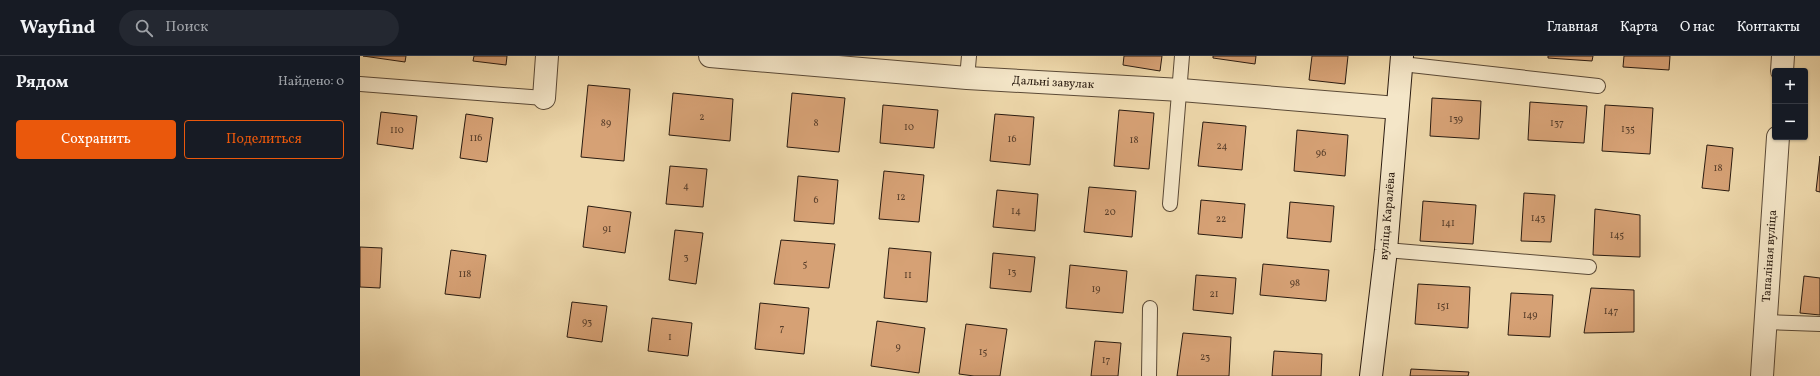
<!DOCTYPE html>
<html lang="ru">
<head>
<meta charset="utf-8">
<style>
	:root { --surface:#171b24; --page:#242831; --text:#f1f3f6; --muted:#9ea1a6; --line:#363941; --accent:#ea580c }
	body { margin:0; font-family:Vollkorn,serif; background:var(--page); color:var(--text) }
	.controls { position:absolute; right:12px; top:12px; display:grid; overflow:hidden; border-radius:4px; box-shadow:0 1px 3px #0004 }
	.controls button { width:36px; height:36px; display:grid; place-items:center; padding:0; border:0; border-bottom:1px solid var(--line); background:var(--surface); color:var(--text); font:20px sans-serif }
	.list { margin:0; padding:0; list-style:none }
	h2 { display:flex; justify-content:space-between; align-items:center; height:52px; margin:0; padding:0 16px; font-size:17px }
	h2 small { font-size:13px; font-weight:400; color:var(--muted) }
	.actions { display:flex; gap:8px; padding:12px 16px }
	.actions a { flex:1; padding:9px 0; border:1px solid var(--accent); border-radius:4px; text-align:center; font-size:14px; color:var(--accent) }
	.actions .main { background:var(--accent); color:#fff }
	.icon { flex:none; width:22px; height:22px; fill:none; stroke:currentColor; stroke-width:2; stroke-linecap:round; stroke-linejoin:round }
	.map { position:relative; flex:none; width:1460px; height:320px; overflow:hidden }
	header { display:flex; align-items:center; gap:24px; box-sizing:border-box; height:56px; padding:0 20px; background:var(--surface); border-bottom:1px solid var(--line) }
	header strong { font-size:19px }
	nav { display:flex; gap:22px; margin-inline-start:auto; font-size:14px }
	.search { width:280px; height:36px; background:var(--page); display:flex; align-items:center; gap:10px; box-sizing:border-box; padding:0 14px; border-radius:22px; color:var(--muted); font-size:15px }
	main { display:flex }
	aside { flex:1; background:var(--surface) }
	.map>svg:first-child { display:block }
	.building { fill:#d6a175; stroke:#2a1b10 }
	.lines { fill:none; stroke-linecap:round; stroke-linejoin:round }
	.lane-casing { stroke:#5b4a37; stroke-width:16 }
	.street-casing { stroke:#5b4a37; stroke-width:24 }
	.secondary-casing { stroke:#2a1b10; stroke-width:24 }
	.lane { stroke:#f4e6c8; stroke-width:14 }
	.street { stroke:#f4e6c8; stroke-width:22 }
	.secondary { stroke:#f4e6c8; stroke-width:22 }
	.labels { text-anchor:middle; dominant-baseline:central; stroke-width:3; stroke-linejoin:round; paint-order:stroke }
	.number-label { font-size:10px; fill:#553c29 }
	.street-label { font-size:12px; fill:#2a1b10; stroke:#f4e6c8 }
</style>
</head>
<body>
<header>
<strong>Wayfind</strong>
<div class="search"><svg class="icon" aria-label="search" viewBox="0 0 24 24"><circle cx="10" cy="10" r="6"/><path d="M15 15l6 6"/></svg>Поиск</div>
<nav><a>Главная</a><a>Карта</a><a>О нас</a><a>Контакты</a></nav>
</header>
<main>
<aside>
<h2>Рядом<small>Найдено: 0</small></h2>
<ul class="list">
</ul>
<div class="actions"><a class="main">Сохранить</a><a>Поделиться</a></div>
</aside>
<div class="map">
<svg width="1460" height="320" viewBox="0 0 1460 320">
	<rect width="100%" height="100%" fill="#eed8ab"/>
	<filter id="stains"><feTurbulence type="fractalNoise" baseFrequency=".005" numOctaves="4"/><feColorMatrix values="0 0 0 0 .2 0 0 0 0 .09 0 0 0 0 .02 0 0 0 .5 -.17"/></filter>
	<radialGradient id="worn" r=".72"><stop offset=".6" stop-color="#630" stop-opacity="0"/><stop offset="1" stop-color="#630" stop-opacity=".3"/></radialGradient>
	<!-- building -->
	<path class="building" d="M3,0h43l-1,6z
		M114,0h33l-1,9 -33,-4z
		M764,0h38l-2,15 -37,-6z
		M853,0h43l-1,8 -42,-6z
		M952,0h36l-3,28 -36,-4z
		M1188,0h45l-1,5 -44,-3z
		M1264,0h46l-1,14 -46,-3z
		M228,29l42,4 -6,72 -43,-4z
		M313,37l60,6 -3,42 -61,-6z
		M432,37l53,5 -6,54 -52,-5z
		M1072,42l49,3 -2,38 -49,-3z
		M1170,46l57,4 -3,37 -56,-3z
		M523,49l55,5 -4,38 -54,-5z
		M1245,49l48,3 -3,46 -48,-3z
		M759,54l35,3 -5,56 -35,-3z
		M21,56l36,4 -4,33 -36,-5z
		M106,58l27,4 -6,44 -27,-4z
		M635,58l39,3 -4,48 -40,-4z
		M843,66l43,4 -4,44 -44,-4z
		M937,74l51,5 -3,41 -51,-5z
		M1347,89l26,3 -4,43 -27,-3z
		M1460,100v36l-4,-1z
		M310,110l37,3 -4,38 -37,-3z
		M524,115l40,4 -5,47 -40,-3z
		M438,120l40,4 -4,44 -40,-3z
		M729,131l47,4 -4,46 -48,-5z
		M637,134l41,4 -3,37 -42,-4z
		M1164,137l31,2 -4,47 -30,-1z
		M841,144l44,4 -3,34 -44,-4z
		M1063,145l53,4 -3,39 -53,-3z
		M930,146l44,4 -3,36 -44,-4z
		M228,150l43,6 -6,41 -42,-6z
		M1235,153l45,6v42l-47,-2z
		M315,174l28,3 -7,51 -27,-4z
		M421,184l54,4 -6,44 -55,-4z
		M0,191l22,1 -2,40 -20,-1z
		M529,192l42,4 -4,50 -43,-4z
		M91,194l35,5 -6,43 -35,-4z
		M633,197l42,4 -4,35 -41,-4z
		M903,208l66,6 -3,31 -66,-6z
		M710,209l57,6 -4,42 -57,-5z
		M836,219l40,3 -3,36 -40,-4z
		M1444,220l16,2v37l-20,-2z
		M1058,228l52,3 -2,41 -53,-4z
		M1231,232l43,2v42l-50,1z
		M1151,237l42,2 -3,42 -42,-2z
		M212,246l35,4 -5,36 -35,-5z
		M400,247l49,5 -5,46 -49,-5z
		M292,262l40,5 -4,33 -40,-5z
		M517,265l48,7 -6,45 -48,-7z
		M606,268l41,5 -7,47h-26l-15,-2z
		M823,277l48,4 -2,39h-52z
		M735,285l26,2 -3,33h-27z
		M914,295l48,3 -1,22h-49z
		M1051,313l58,3 -1,4h-58z"/>
	<g class="lines">
		<!-- lane casing -->
		<g class="lane-casing">
			<path id="lane" d="M1042,8l196,22
				M607,22l2,-22
				M0,28l184,14
				M810,148l12,-148
				M1026,194l203,17
				M1406,266l54,2
				M789,320l1,-68"/>
		</g>
		<!-- street casing -->
		<g class="street-casing">
			<path id="street" d="M350,0l257,22 214,12 216,18
				M1422,15l1,-15
				M184,42l3,-42
				M1402,320l16,-239"/>
		</g>
		<!-- secondary casing -->
		<g class="secondary-casing">
			<path id="secondary" d="M1011,320l15,-126 16,-194"/>
		</g>
		<!-- lane -->
		<use href="#lane" class="lane"/>
		<!-- street -->
		<use href="#street" class="street"/>
		<!-- secondary -->
		<use href="#secondary" class="secondary"/>
	</g>
	<g class="labels">
		<!-- number labels -->
		<g class="number-label">
			<text x="342" y="61">2</text>
			<text x="1096" y="63">139</text>
			<text x="246" y="67">89</text>
			<text x="456" y="67">8</text>
			<text x="1197" y="67">137</text>
			<text x="549" y="71">10</text>
			<text x="1268" y="73">135</text>
			<text x="37" y="74">110</text>
			<text x="116" y="82">116</text>
			<text x="652" y="83">16</text>
			<text x="774" y="84">18</text>
			<text x="862" y="90">24</text>
			<text x="961" y="97">96</text>
			<text x="1358" y="112">18</text>
			<text x="326" y="130">4</text>
			<text x="541" y="141">12</text>
			<text x="456" y="144">6</text>
			<text x="656" y="155">14</text>
			<text x="750" y="156">20</text>
			<text x="1178" y="162">143</text>
			<text x="861" y="163">22</text>
			<text x="1088" y="167">141</text>
			<text x="247" y="173">91</text>
			<text x="1257" y="179">145</text>
			<text x="326" y="201">3</text>
			<text x="445" y="208">5</text>
			<text x="652" y="216">13</text>
			<text x="105" y="218">118</text>
			<text x="548" y="219">11</text>
			<text x="935" y="227">98</text>
			<text x="736" y="233">19</text>
			<text x="854" y="238">21</text>
			<text x="1083" y="250">151</text>
			<text x="1251" y="255">147</text>
			<text x="1170" y="259">149</text>
			<text x="227" y="266">93</text>
			<text x="422" y="272">7</text>
			<text x="310" y="281">1</text>
			<text x="538" y="291">9</text>
			<text x="623" y="296">15</text>
			<text x="845" y="301">23</text>
			<text x="746" y="304">17</text>
		</g>
		<!-- street labels -->
		<g class="street-label">
			<text transform="translate(693 27) rotate(3)">Дальні завулак</text>
			<text transform="translate(1028 160) rotate(-85)">вуліца Каралёва</text>
			<text transform="translate(1410 200) rotate(-86)">Тапаліная вуліца</text>
		</g>
	</g>
	<rect width="100%" height="100%" filter="url(#stains)"/>
	<rect width="100%" height="100%" fill="url(#worn)"/>
</svg>
<div class="controls">
<button>+</button>
<button>−</button>
</div>
</div>
</main>
</body>
</html>
